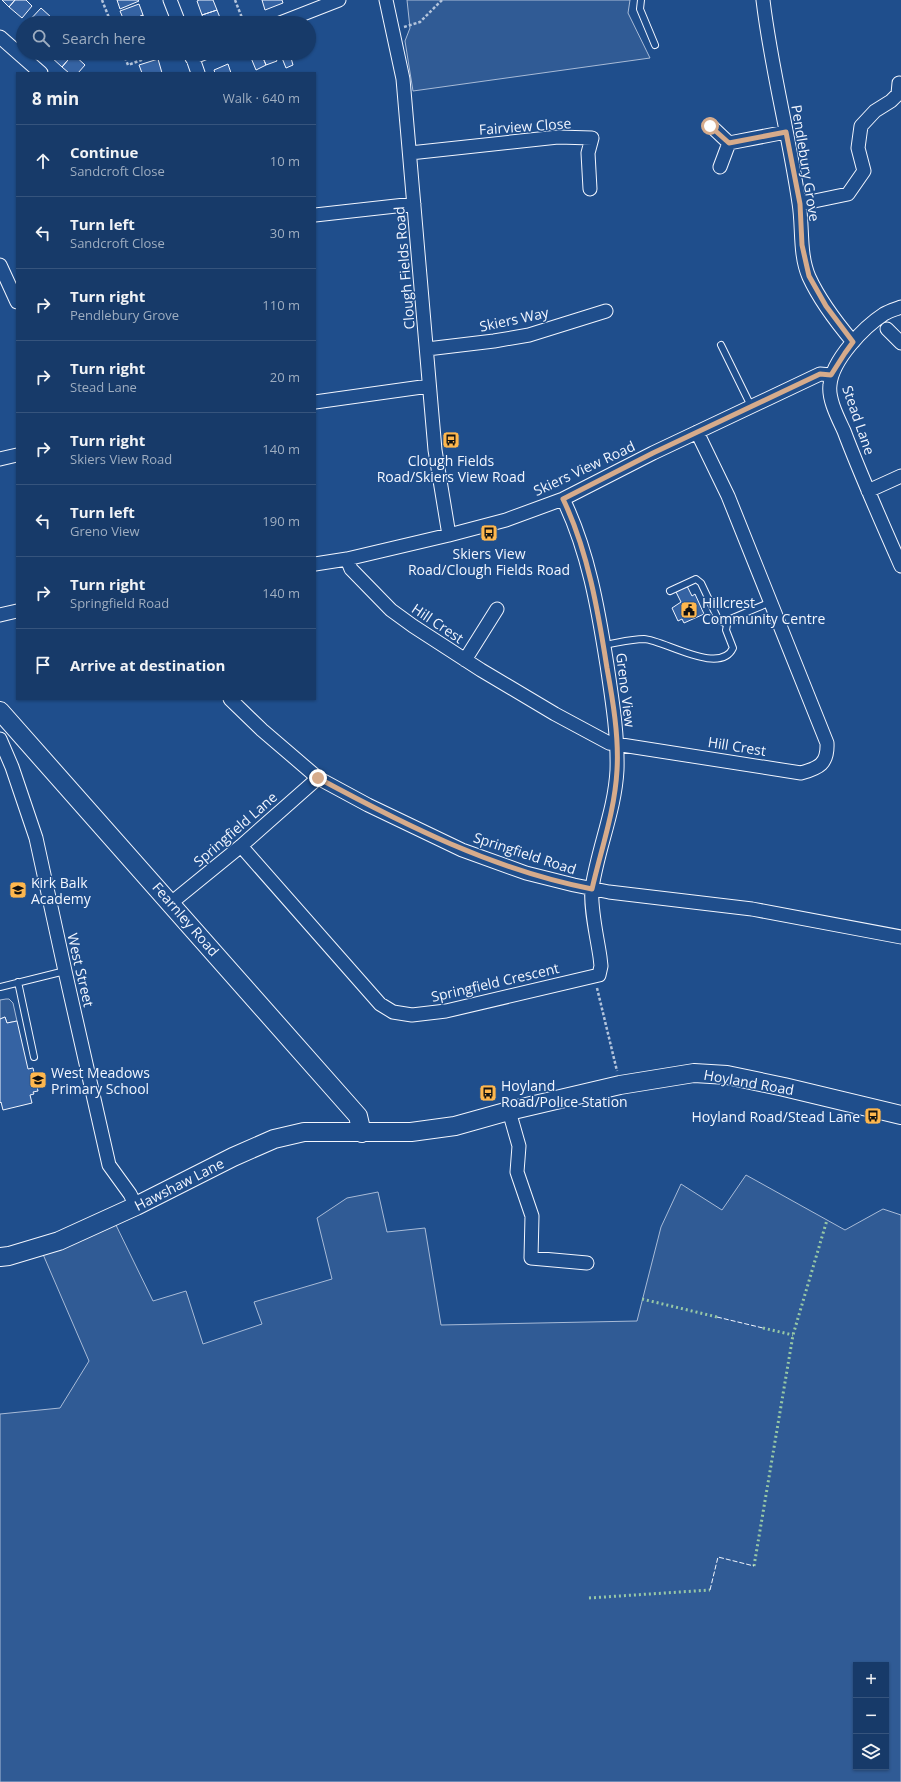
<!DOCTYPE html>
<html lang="en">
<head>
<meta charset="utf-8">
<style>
	:root { --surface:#173a69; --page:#244571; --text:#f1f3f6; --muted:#9eadc0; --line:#36547d }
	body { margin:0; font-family:"Open Sans",sans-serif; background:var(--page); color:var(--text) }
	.controls { position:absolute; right:12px; bottom:12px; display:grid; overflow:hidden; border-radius:0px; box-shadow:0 1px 3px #0004 }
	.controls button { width:36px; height:36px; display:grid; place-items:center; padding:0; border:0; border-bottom:1px solid var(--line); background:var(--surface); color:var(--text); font:20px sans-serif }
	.stop { position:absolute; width:12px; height:12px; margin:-9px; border:3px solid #d6ab8b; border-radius:50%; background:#fff }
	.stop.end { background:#d6ab8b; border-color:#fff; box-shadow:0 1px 4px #0008 }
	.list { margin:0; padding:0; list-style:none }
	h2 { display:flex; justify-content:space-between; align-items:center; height:52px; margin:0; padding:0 16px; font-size:17px }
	h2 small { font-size:13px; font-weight:400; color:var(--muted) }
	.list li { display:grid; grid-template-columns:26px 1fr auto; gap:12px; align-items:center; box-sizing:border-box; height:72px; padding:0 16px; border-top:1px solid var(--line) }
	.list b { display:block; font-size:15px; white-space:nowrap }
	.list p { margin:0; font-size:13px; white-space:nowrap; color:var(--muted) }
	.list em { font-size:13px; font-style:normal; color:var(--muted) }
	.icon { flex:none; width:22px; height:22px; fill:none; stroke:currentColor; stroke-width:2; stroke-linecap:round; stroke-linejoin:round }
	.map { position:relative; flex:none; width:901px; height:1782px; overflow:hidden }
	.search { position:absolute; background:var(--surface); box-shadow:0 1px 3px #0004; left:16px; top:16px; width:300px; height:44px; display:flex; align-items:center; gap:10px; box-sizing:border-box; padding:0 14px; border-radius:22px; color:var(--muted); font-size:15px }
	.panel { position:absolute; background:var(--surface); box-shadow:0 1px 3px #0004; left:16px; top:72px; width:300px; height:628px; border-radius:0px }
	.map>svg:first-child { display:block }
	.green { fill:#305b95; stroke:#a8bbd7; fill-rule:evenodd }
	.building { fill:#3563a3; stroke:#f2f6ff }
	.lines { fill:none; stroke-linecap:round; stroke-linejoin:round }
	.service-casing { stroke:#f2f6ff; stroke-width:8 }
	.minor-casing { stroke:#f2f6ff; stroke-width:15 }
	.secondary-casing { stroke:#f2f6ff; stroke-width:20 }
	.path { stroke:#b3c4dc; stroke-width:2.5; stroke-dasharray:3 2; stroke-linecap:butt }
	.service { stroke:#1f4e8c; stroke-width:6 }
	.minor { stroke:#1f4e8c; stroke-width:13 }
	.secondary { stroke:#1f4e8c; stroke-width:18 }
	.hedge { stroke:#97c8a6; stroke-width:3; stroke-dasharray:2 3; stroke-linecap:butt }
	.fence { stroke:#f2f6ff; stroke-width:1; stroke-dasharray:5 2; stroke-linecap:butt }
	.route { stroke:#d6ab8b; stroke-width:5 }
	.labels { text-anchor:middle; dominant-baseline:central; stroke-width:3; stroke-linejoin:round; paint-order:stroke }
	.street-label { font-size:14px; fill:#f2f6ff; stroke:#1f4e8c }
	.poi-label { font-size:14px; fill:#f2f6ff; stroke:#1f4e8c; text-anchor:start }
</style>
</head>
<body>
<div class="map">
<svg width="901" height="1782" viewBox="0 0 901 1782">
	<rect width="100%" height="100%" fill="#1f4e8c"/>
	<!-- green -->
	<path class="green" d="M407,0h223l-2,13 22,45 -237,33 -8,-50 5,-13z
		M6,999h3l4,4 4,18 -10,2 -2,-6 -5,2v-19z
		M746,1175l99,55 38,-21 18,6v567h-901v-368l60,-6 29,-47 -47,-109 71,-33 40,82 33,-10 17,53 59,-20 -8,-22 78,-23 -15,-61 30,-20 31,-6 9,40 38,-4 16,97 196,-4 24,-94 20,-43 41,26zM856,1665h30v102h-30z"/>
	<!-- building -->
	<path class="building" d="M2,0h13l-6,7z
		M15,0h11l6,6 -10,12 -13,-11z
		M117,0h21l1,1 -19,8z
		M199,0h14l4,10 -15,5 -5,-14z
		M262,0h20l1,3 -18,7z
		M139,4l4,11 -18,8 -5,-12z
		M41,8l11,10 -5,5h-20z
		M217,10l5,13h-17l-3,-8z
		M143,15l3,8h-21z
		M53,53h19l1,1 -11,13 -12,-11z
		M249,53h12l5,12 -10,5z
		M261,53h12l4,8 -11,4z
		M280,53h12l2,4 -3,1 2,7 -7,3z
		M73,54l12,11 -7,8h-9l-7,-6z
		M158,59l4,14h-20l-3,-8z
		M228,64l3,9h-16l-1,-3z
		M687,586l5,10 3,-2 9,20 -20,9 -2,-4 -4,2 -6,-13 9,-6 -5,-10z
		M5,1017l2,6 10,-2 11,48 5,-1 5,23 -5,1 1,2 -4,1 2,8 -29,7 -2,-8 -1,1v-84z"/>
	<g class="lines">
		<!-- service casing -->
		<g class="service-casing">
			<path id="service" d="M641,0l-1,9 15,36
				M721,345l30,61
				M670,591l26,-12 5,4 17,36 8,5
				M604,645c13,-2 27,-6 40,-6 20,1 76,37 89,9l-7,-18 2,-10 43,-18
				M18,982l16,75
				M0,987l65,-16"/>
		</g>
		<!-- minor casing -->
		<g class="minor-casing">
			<path id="minor" d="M170,0l9,23
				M386,0l17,79 32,371 14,85
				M763,0c8,68 26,135 36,203 4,24 0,51 10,74 11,24 28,46 44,65
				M280,23l59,-23
				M0,37l41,36
				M191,53l7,20
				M192,58l12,-5
				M710,125l19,18
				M410,153l148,-16 34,1 -4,15 2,36
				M720,167l9,-24 57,-11
				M800,204l48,-10 16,-23 -6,-23 3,-22 14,-15 16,-10 7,-7 1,-11
				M315,215l99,-11
				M0,265l17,37
				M901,307c-5,2 -12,4 -17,7 -20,13 -52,46 -54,71 -2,14 8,33 14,46 17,45 37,90 57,135
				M887,329l14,14
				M427,349l67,-8 35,-6 77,-24
				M315,402l114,-16
				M0,459l17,-4
				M868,491l33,-15
				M347,559l4,10 40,41 22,16 68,44 74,44 54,29 192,30c18,-5 27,-9 26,-30l-99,-247 -31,-64
				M315,564l32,-5 102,-24 57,-15 57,-21 90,-46 167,-79 11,1
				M0,615l17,-4
				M465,660l32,-51
				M230,699l32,31 56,48 50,27 94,45 64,23 48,12 35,7 143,17 149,28
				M0,739l12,28 24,71 29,133 44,194 21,29 6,12
				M241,846l139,158 13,8 19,3 34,-4 153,-36 2,-9 -1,-9c-3,-21 -10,-49 -8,-69 6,-40 23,-78 25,-118 1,-35 -5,-71 -10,-105 -9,-57 -19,-115 -44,-166
				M171,903l70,-57 77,-68
				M509,1111l10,35 -2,26 15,44 -1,42 56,5"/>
		</g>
		<!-- secondary casing -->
		<g class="secondary-casing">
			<path id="secondary" d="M0,711l358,405 4,17
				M0,1257l9,-1 50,-15 77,-35 97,-49 41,-18 30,-7h107l44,-6 54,-15 111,-26 74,-12 33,2 57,12 117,28"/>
		</g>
		<!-- path -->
		<path class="path" d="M102,0l9,23
			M235,0l9,23
			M404,27l16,-5 22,-22
			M123,53l5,12 32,-12
			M597,988l20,83"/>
		<!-- service -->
		<use href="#service" class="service"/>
		<!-- minor -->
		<use href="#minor" class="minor"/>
		<!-- secondary -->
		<use href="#secondary" class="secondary"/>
		<!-- hedge -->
		<path class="hedge" d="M642,1299l75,18
			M763,1328l30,7
			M754,1566l39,-231 34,-115
			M589,1598l121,-8"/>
		<!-- fence -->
		<path class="fence" d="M717,1317l46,11
			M710,1590l8,-33 36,9"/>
	</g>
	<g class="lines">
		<!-- route -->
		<path class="route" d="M318,778c87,47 176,92 274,111 9,-39 23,-79 25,-119 2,-33 -4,-69 -10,-102 -9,-57 -19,-117 -44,-169l90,-46 167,-79 11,1 14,-22 8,-11 -27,-36 -17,-30 -7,-31 -2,-41 -14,-72 -57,11 -19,-17"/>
	</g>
	<!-- icons -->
	<defs>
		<g id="bus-square" transform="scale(0.9)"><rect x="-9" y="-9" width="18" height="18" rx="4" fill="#ffb74d" stroke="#1f4e8c"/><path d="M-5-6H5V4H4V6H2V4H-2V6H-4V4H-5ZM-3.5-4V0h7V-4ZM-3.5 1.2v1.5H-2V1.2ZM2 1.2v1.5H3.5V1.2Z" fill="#111"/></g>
		<g id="civic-square" transform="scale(0.9)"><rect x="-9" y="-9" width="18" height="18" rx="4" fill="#ffb74d" stroke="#1f4e8c"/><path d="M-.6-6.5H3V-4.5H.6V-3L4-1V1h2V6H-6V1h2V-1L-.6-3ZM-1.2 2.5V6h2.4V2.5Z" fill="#111"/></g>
		<g id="school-square" transform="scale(0.9)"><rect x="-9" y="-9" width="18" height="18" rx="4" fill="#ffb74d" stroke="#1f4e8c"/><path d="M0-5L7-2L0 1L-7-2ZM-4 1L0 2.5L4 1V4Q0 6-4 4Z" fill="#111"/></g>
	</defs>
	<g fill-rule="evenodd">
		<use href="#bus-square" x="451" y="440"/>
		<use href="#bus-square" x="489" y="533"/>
		<use href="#civic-square" x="689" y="610"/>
		<use href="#school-square" x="18" y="890"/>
		<use href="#school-square" x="38" y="1080"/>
		<use href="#bus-square" x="488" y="1093"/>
		<use href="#bus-square" x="873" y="1116"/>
	</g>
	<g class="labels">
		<!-- street labels -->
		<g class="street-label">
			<text transform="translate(525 126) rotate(-4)">Fairview Close</text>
			<text transform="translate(806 163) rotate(81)">Pendlebury Grove</text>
			<text transform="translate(404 268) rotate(-95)">Clough Fields Road</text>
			<text transform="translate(514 319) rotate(-12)">Skiers Way</text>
			<text transform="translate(859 420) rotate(71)">Stead Lane</text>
			<text transform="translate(584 468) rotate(-25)">Skiers View Road</text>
			<text transform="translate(438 623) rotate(34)">Hill Crest</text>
			<text transform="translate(626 690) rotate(83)">Greno View</text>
			<text transform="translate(737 746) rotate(9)">Hill Crest</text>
			<text transform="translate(235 829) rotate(-41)">Springfield Lane</text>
			<text transform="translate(525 853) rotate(18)">Springfield Road</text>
			<text transform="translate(186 919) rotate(49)">Fearnley Road</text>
			<text transform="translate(81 970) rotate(77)">West Street</text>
			<text transform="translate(495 982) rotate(-13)">Springfield Crescent</text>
			<text transform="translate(749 1082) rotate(10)">Hoyland Road</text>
			<text transform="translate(179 1184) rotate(-27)">Hawshaw Lane</text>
		</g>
		<!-- poi labels -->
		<g class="poi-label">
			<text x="451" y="460" text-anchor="middle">Clough Fields<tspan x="451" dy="16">Road/Skiers View Road</tspan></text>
			<text x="489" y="553" text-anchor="middle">Skiers View<tspan x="489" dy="16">Road/Clough Fields Road</tspan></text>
			<text x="702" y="602">Hillcrest<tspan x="702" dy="16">Community Centre</tspan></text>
			<text x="31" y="882">Kirk Balk<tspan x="31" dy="16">Academy</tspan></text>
			<text x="51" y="1072">West Meadows<tspan x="51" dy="16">Primary School</tspan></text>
			<text x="501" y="1085">Hoyland<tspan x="501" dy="16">Road/Police Station</tspan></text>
			<text x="860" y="1116" text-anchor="end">Hoyland Road/Stead Lane</text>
		</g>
	</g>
</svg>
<div class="controls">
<button>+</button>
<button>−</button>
<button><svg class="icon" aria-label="layers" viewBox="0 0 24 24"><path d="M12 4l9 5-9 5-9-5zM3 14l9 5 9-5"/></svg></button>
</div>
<div class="stop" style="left:710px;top:126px"></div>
<div class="stop end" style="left:318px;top:778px"></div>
<div class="search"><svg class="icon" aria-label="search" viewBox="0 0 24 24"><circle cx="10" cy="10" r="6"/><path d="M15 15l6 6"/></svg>Search here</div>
<section class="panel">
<h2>8 min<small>Walk · 640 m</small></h2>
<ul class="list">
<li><svg class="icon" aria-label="ahead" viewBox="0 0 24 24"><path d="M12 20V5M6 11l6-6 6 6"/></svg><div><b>Continue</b><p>Sandcroft Close</p></div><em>10 m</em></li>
<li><svg class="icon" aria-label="left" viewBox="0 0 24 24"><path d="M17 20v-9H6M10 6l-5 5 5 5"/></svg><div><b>Turn left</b><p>Sandcroft Close</p></div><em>30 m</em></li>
<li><svg class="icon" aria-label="right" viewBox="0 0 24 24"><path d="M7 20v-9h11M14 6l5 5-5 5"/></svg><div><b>Turn right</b><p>Pendlebury Grove</p></div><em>110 m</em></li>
<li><svg class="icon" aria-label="right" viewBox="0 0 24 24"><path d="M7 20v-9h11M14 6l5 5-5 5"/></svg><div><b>Turn right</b><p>Stead Lane</p></div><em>20 m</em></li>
<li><svg class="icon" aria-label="right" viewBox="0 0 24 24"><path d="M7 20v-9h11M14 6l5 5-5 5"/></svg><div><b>Turn right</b><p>Skiers View Road</p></div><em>140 m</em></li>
<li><svg class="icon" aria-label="left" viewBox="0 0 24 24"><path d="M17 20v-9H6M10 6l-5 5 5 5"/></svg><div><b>Turn left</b><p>Greno View</p></div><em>190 m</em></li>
<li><svg class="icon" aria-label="right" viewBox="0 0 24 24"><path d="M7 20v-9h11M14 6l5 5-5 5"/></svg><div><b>Turn right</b><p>Springfield Road</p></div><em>140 m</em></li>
<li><svg class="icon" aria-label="arrive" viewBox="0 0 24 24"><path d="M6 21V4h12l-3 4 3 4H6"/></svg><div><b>Arrive at destination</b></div></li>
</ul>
</section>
</div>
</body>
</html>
